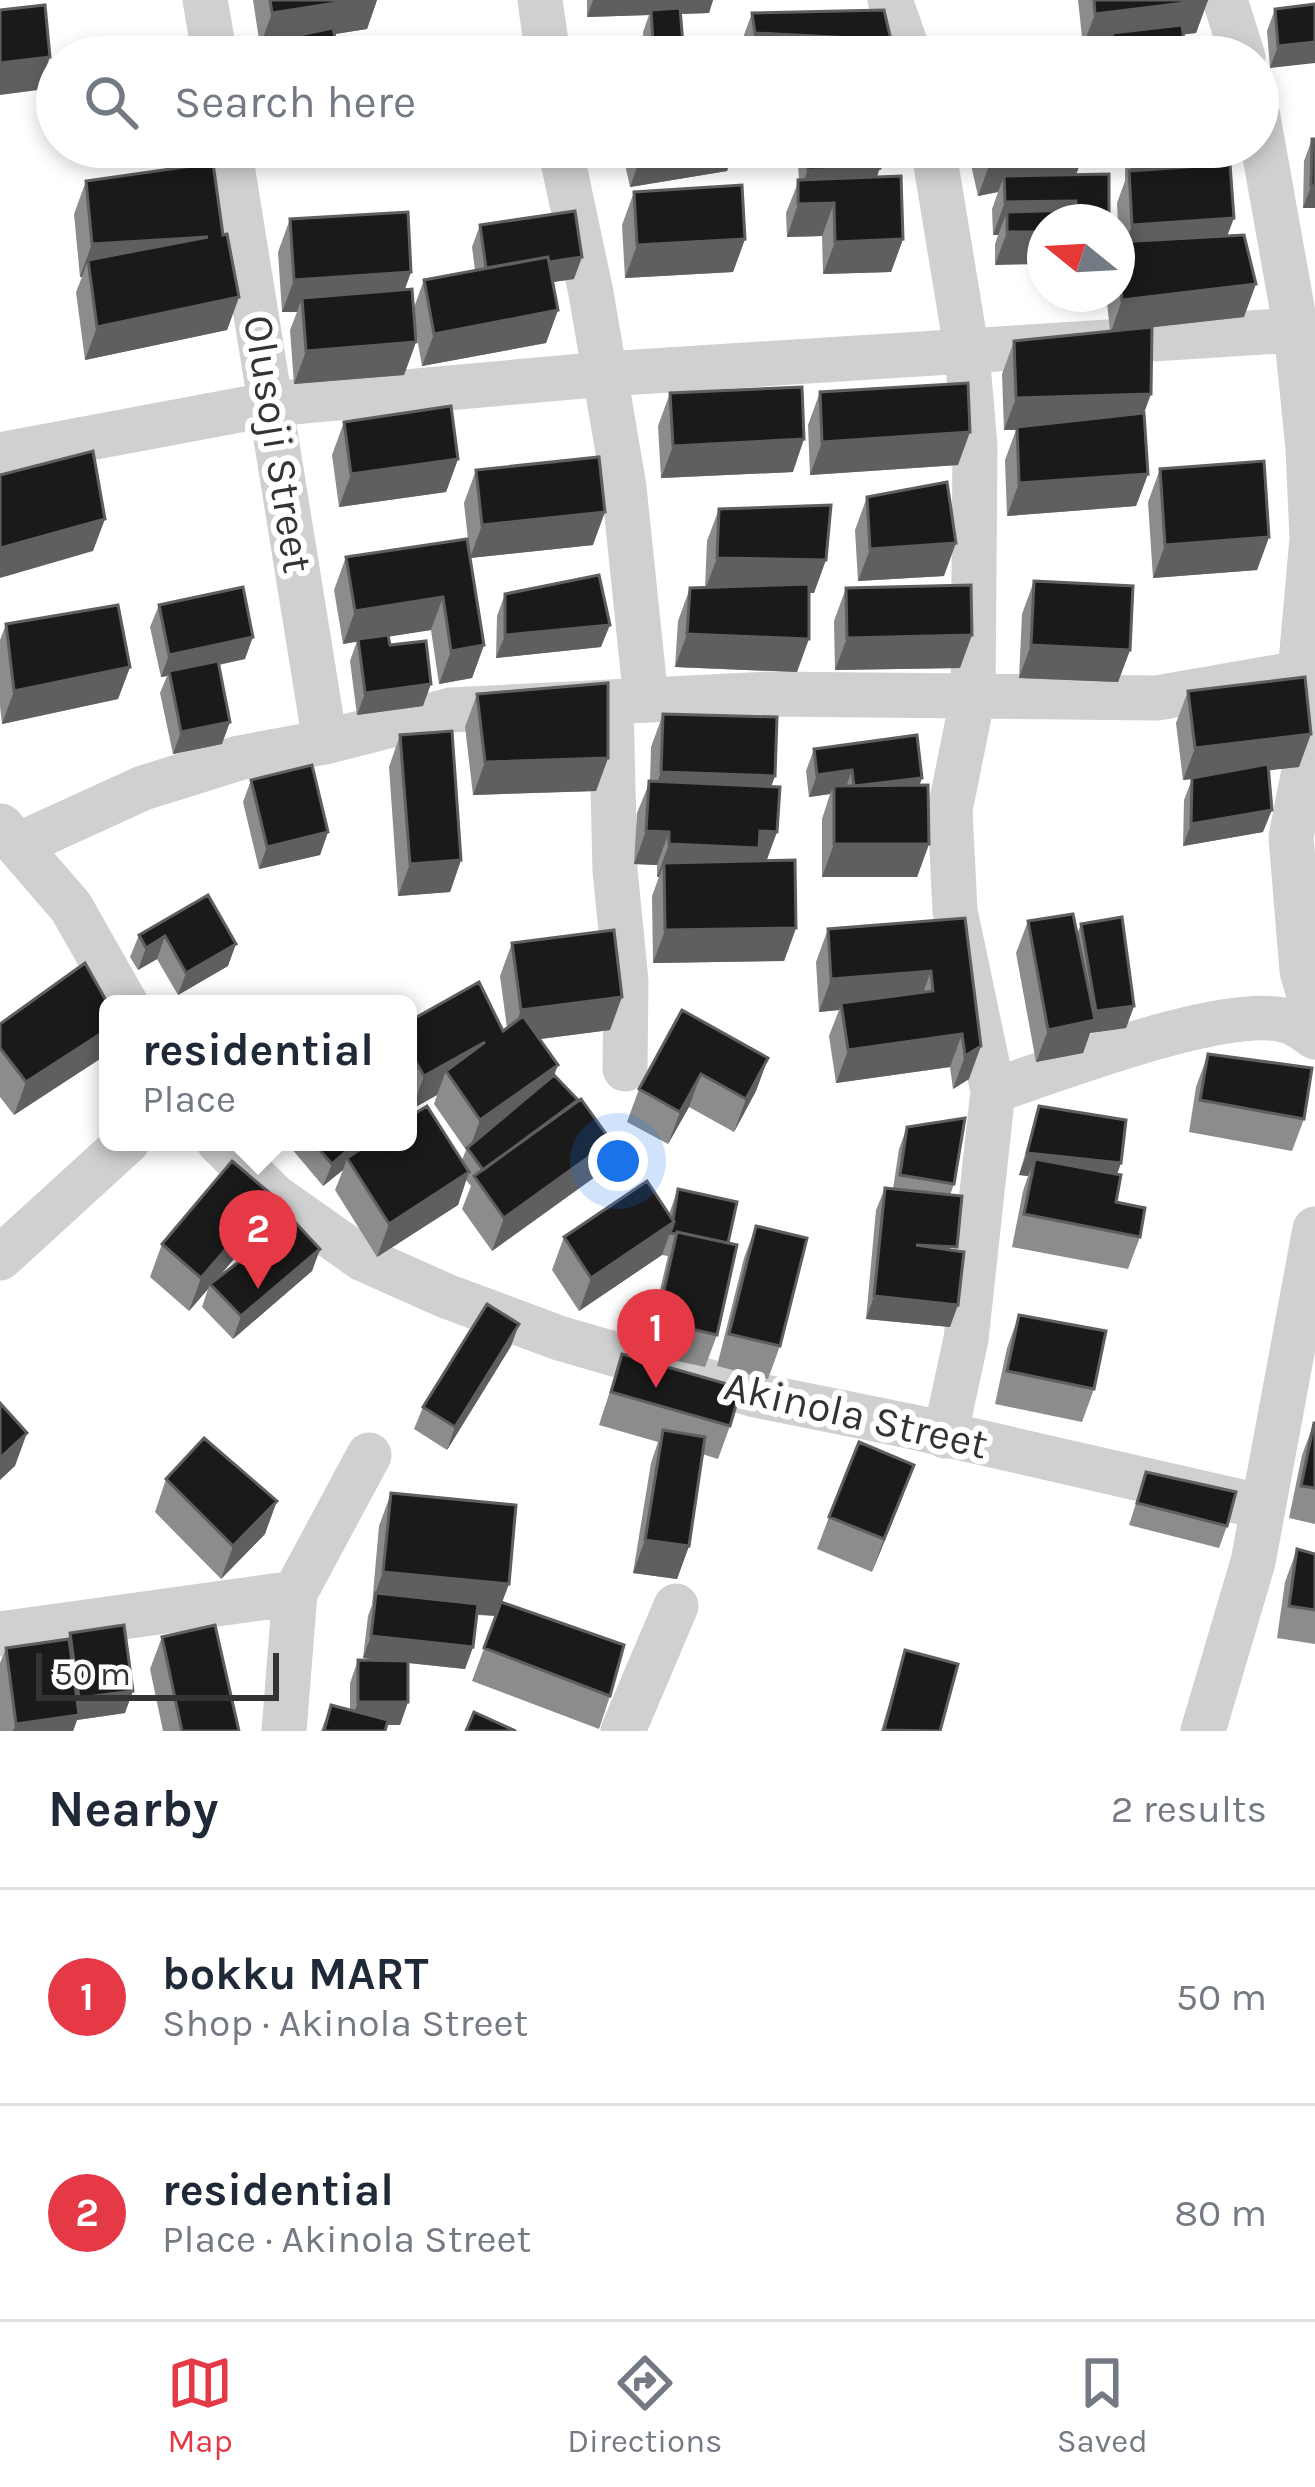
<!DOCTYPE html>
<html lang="en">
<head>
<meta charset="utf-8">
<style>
	:root { --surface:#fff; --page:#f2f2f3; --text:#1f2937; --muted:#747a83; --line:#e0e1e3; --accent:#e63946 }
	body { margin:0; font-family:Karla,sans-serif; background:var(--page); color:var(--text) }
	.compass { position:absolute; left:1027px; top:204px; width:108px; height:108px; border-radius:50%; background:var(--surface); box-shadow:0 6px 18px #0003; rotate:288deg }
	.scale { position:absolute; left:36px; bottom:30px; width:243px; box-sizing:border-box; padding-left:12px; border:6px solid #333; border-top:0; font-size:33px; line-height:42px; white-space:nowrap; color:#333; -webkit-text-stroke:9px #fff; paint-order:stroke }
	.you { position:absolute; left:618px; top:1161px; width:42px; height:42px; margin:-30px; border:9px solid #fff; border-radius:50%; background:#1a73e8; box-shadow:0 0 0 18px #1a73e833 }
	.badge { display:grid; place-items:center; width:78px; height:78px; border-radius:50%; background:var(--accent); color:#fff; font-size:39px; font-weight:700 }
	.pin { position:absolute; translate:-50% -99px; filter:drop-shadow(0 3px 6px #0008) }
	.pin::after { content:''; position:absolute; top:63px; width:42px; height:36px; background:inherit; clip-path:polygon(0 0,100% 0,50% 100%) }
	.popup { position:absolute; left:99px; top:995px; width:318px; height:156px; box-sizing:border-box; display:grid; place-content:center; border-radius:18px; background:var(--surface); filter:drop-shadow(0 3px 9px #0005); font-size:39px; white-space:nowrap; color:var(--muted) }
	.popup b { font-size:45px; color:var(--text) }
	.popup::after { content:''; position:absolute; left:50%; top:100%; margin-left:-24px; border:24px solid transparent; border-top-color:var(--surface) }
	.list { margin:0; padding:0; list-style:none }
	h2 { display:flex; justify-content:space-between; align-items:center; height:156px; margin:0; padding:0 48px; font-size:51px }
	h2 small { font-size:39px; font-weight:400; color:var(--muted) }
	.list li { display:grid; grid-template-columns:78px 1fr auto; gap:36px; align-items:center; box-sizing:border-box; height:216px; padding:0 48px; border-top:3px solid var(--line) }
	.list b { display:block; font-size:45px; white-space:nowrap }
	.list p { margin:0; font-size:39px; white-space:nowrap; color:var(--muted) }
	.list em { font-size:39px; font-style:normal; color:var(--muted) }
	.icon { flex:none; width:66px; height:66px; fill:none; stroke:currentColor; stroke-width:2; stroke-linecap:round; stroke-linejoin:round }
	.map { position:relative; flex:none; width:1315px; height:1731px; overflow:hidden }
	.search { position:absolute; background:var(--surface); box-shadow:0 6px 18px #0003; left:36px; right:36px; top:36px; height:132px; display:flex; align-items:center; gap:30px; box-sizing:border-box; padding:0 42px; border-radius:66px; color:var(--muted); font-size:45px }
	.sheet { height:588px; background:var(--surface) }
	nav { display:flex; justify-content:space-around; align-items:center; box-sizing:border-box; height:168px; border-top:3px solid var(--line); background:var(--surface); font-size:33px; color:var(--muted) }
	nav a { display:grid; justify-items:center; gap:6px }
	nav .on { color:var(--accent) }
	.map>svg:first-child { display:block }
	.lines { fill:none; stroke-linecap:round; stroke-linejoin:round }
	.minor { stroke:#d0d0d0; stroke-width:45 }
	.wall { fill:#8c8c8c }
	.shaded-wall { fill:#5f5f5f }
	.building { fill:#1a1a1a; stroke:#5f5f5f; stroke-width:3 }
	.labels { text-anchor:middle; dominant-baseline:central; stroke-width:12; stroke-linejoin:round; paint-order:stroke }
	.street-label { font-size:42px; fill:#333; stroke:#fff }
</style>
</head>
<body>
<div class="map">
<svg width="1315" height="1731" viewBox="0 0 1315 1731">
	<rect width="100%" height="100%" fill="#fff"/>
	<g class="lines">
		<!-- minor -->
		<path class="minor" d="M205,0l10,57
			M540,0l8,57
			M890,0l20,57
			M1225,0l18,57
			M1258,117l38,213 12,118 4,91 -12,134 7,82 -16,82 11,134 13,44
			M229,147l96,595
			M560,147l31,146 33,194 22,213
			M933,147l34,206 8,93 -2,250 -23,114 5,101 38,180 -27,248 -21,97
			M0,455l271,-51 334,-30 691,-44
			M611,704l4,166 11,111 -1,88
			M1,826l70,81 55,97
			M18,845l125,-57 96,-30 86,-16 126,-32 317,-16 389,4 143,-25
			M993,1091c63,-21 240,-90 298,-69 8,3 17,10 24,15
			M219,1142l56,55 88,62 83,37 113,42 196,57 154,31 354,81
			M0,1258l127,-116
			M0,1634l295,-41
			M284,1731l11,-138 74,-138
			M623,1731l53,-125
			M1203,1731l50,-169 62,-333"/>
	</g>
	<!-- wall -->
	<path class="wall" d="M253,0h124l-10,29 -33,5 5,23h-74l5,-13 -10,2z
		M587,0h126l-4,13 -29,1 4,43h-39l-2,-25 6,-17 -62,2z
		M1078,0h130l-12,33 -13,1 3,23h-82l4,-14 -25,3z
		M1315,4l-45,64 -3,-37 8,-22z
		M752,13l139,27 -6,17 -138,-2 -3,-20z
		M1312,139l3,69h-12l1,-47z
		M135,147h70l-4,9 -62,5z
		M264,147h86l-2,4 -81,14z
		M601,147h134l-8,24 -97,16 -5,-23 6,-17 -30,4z
		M797,147h83l-3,30 26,62 -12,33 -68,2 -1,-38 -35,1 -1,-24 13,-33z
		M967,147h119l-10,27 33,48 -114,43v-21l3,-9h-5l-1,-26 6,-17 -20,4z
		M1125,147h91l-1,18 12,71 17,81 -92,10 -8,87 4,60 -12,32 -129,10 -2,-56 11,-30h-12l-2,-56 12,-33 96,-10 -4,-37h11v-52h2l-2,-39 8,-22z
		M86,181l153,116 -12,33 -142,30 -9,-68 6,-15h-2l-6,-63z
		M634,192l111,47 -12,33 -108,6 -3,-53z
		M290,219l121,53 -6,17 8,21 11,-30 51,-10 -3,-23 8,-22 94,54 -21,3 5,28 -12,33 -124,23 -7,-40 1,16 -12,33 -110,9 -4,-54 7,-18h-15l-4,-60z
		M820,392l138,73 -148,10 -2,-50z
		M670,393l123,79 -132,6 -3,-52z
		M344,422l114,37 -12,33 -107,15 -7,-52z
		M1160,469l109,68 -12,33 -104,8 -5,-76z
		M476,470l117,75 -123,13 14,87 -12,33 -33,6 -8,-54 -43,6 2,9 33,61 -66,9 -7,-54 7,-20 -14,3 -9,-54 12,-33 124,1 -6,-55z
		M867,497l77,79 -86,5 -3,-51z
		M719,509l95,84h-5l-12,79 -122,-5 3,-46 12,-33h15l2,-47z
		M1034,581l96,69 -12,32 -99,-4 3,-64z
		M846,588l114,80 -125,2 -1,-49z
		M505,594l96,53 -105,11 1,-42z
		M159,605l86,54 -26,6 3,79 -49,10 -13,-61 7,-17 -6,1 -11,-50z
		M6,624l124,43 -12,32 -116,25 -2,-18v-66z
		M1188,691l111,76 -31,3 -5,62 -80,14 1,-46 8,-21 -9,1 -7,-57z
		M477,694l131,64 -12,33 -123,4 -8,-68z
		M663,714l112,62 -4,10 -4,75 29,67 -12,33 -131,2 -1,-67 7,-19h-2v-12l-23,-1 3,-51 13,-32 1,-34z
		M400,735l61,125 -11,32 -52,4 -9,-129z
		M814,749l106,36 9,59 -12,33h-95v-58l8,-25 -21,3 -3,-26z
		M251,780l77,52 -8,23 -61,14 -16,-67z
		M208,895l20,71 -50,29 -21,-36 -19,11 -8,-13 9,-22z
		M965,918l4,161 -16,10 -3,-22 -114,16 -7,-47 10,-26 -20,2 -3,-50 12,-33z
		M1028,921l49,13 4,-10 53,82 -8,22 -36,5 -7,20 -47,9 -20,-109z
		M512,943l98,87 -70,9 14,36 57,66 -12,33 -107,77 -30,-42 9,-23 -5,-6 -8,25 -81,52 -42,-67 8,-20 -20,16 -32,-38 2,-6h115l54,18 4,-10 -32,-46 3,-9 -25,14 -4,-7v-80l95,9 4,-3 -7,-52z
		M0,1024l108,5v21l-2,5 -92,60 -14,-18z
		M1208,1054l96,65 -12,32 -103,-19 7,-45z
		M768,1058l-12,33 -22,41 -45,-25 -21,37 -41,-22 12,-33z
		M1039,1106l78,69 -1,27 24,35 -12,32 -116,-22 11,-56 5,-15 -9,-1z
		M907,1127l47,57 -4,11v132l-84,-8 10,-109 9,-22 8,1 6,-40z
		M678,1189l50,54 -11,92 -12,32 -60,-13 23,-98 -6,-1 -83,56 -27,-41 12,-33 105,-23z
		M272,1195l-12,33 -43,51 103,-30 -8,22 -79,68 -31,-32 6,-18 -19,22 -39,-34 12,-33z
		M756,1226l24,120 -12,33 -51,-13 27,-108z
		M1019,1315l75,74 -12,33 -87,-18 12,-56z
		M519,1324l-8,22 -64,104 -33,-21 9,-22z
		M622,1354l108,72 -12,33 -16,-5 -13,92 -12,33 -44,-6 18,-110 7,-21 -59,-17z
		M1314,1423h1v101l-26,-6 13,-63z
		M1146,1472l81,54 -8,22 -90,-23z
		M166,1479l99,55 -44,45 -66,-67z
		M391,1493l111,109 108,94 -11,33 -127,-48 24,-65 -19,-1 -4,32 -8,22 -57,-6v39l-8,23h-13l-2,6h-64l10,-26 19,5v-27l8,-23 27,1 -22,-3 5,-42 4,-11 7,-79z
		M902,1498l-30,74 -55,-23 12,-32z
		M1297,1549l18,5v90l-38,-6 8,-56z
		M70,1633l55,80 -48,7 -4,11h-73v-68l6,-15 62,-9z
		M162,1637l77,94h-76l-13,-62z
		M905,1650l35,81h-59z"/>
	<!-- shaded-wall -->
	<path class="shaded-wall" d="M355,0h22l-10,29 -95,15 -1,-3 -1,3 -10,2 12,-33z
		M593,0h120l-4,13 -58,2v-5l-2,5 -62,2z
		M1208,0l-12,33 -83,10 -1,-10 -4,10 -25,3 12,-32z
		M755,33l136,7 -6,17 -138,-2z
		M1315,42v21l-45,5 8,-22z
		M50,57l-12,33 -38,5v-32z
		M144,147h61l-4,9 -62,5z
		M274,147h76l-2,4 -81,14z
		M366,147h32v2l-36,8z
		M603,147h28l-30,4z
		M1067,147h19l-10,28 -72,1 -6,16 -20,4 12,-33z
		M735,149l-8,22 -97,16 8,-23z
		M1216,162l-8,23 -79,-11 4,-11z
		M880,168l-8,22 -73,2 9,-22z
		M1311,186h4v22h-12z
		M1076,201l-8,21h-23v42l-50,1 12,-33v-20l-9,23h-5l12,-33z
		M834,203l-12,33 -35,1 11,-33z
		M1234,218l-12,32 -102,8 12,-33z
		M208,237l-120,23 -6,17h-2l12,-33z
		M745,239l-12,33 -108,6 12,-33z
		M903,239l-12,33 -68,2 12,-32z
		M582,257l-8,22 -96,14 8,-22z
		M411,272l-12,33 -97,-7 -5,14h-15l12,-32z
		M1256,284l-12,33 -133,15 11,-32z
		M239,297l-12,33 -142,30 12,-33z
		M558,310l-12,33 -124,23 12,-32z
		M416,342l-12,33 -110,9 12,-33z
		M1151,394l-12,33 -135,3 12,-32z
		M970,432l-12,33 -148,10 12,-33z
		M804,439l-11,33 -132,6 12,-32z
		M458,459l-12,33 -107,15 12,-33z
		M1148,474l-12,32 -129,10 12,-33z
		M605,512l-12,33 -123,13 12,-33z
		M105,519l-12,32 -93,27v-30z
		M1269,537l-12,33 -104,8 12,-33z
		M956,543l-12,33 -86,5 12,-32z
		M717,558l109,2 -12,33 -109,-3z
		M443,597l-12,33 -88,14 12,-33z
		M610,625l-9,22 -105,11 9,-23z
		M687,634l122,5 -12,33 -122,-5z
		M972,635l-12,33 -125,2 12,-32z
		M253,637l-8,22 -76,16v-4l-2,5 -6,1 8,-22z
		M484,645l-12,33 -33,6 12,-33z
		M1031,645l99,5 -12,32 -99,-4z
		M130,667l-12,32 -116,25 12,-33z
		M431,684l-8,22 -66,9 8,-22z
		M230,722l-8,22 -49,10 8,-22z
		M1311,734l-12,33 -116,13 12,-32z
		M608,758l-12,33 -123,4 12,-33z
		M852,770l-8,23 -10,-7 -4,8 -21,3 8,-22z
		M661,772l114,4 -12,33 -114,-4z
		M922,778l-8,23 -59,-14z
		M1272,810l-9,22 -80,14 8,-22z
		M646,831l23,1 -12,33 -23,-1z
		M760,831l17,1 -12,33 -101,-2 -5,14h-2l12,-33z
		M328,832l-8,23 -61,14 8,-22z
		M834,844h95l-12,33h-95z
		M461,860l-11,32 -52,4 12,-32z
		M796,928l-12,33 -131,2 12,-33z
		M165,936l-8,23 -19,11 8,-22z
		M236,944l-8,22 -50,29 8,-22z
		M931,971l-12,33 -78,-1 -2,7 -20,2 12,-33z
		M622,997l-12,33 -101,13 12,-33z
		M1134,1006l-8,22 -36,5 -7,20 -47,9 12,-32 44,-9 4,-10z
		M108,1029v21l-2,5 -92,60 12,-33z
		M962,1034l-12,33 -114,16 12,-33z
		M485,1042l-39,29 -9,24 -25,14 12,-33z
		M981,1046l-12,33 -16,10 12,-33z
		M768,1058l-12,33 -22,41 12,-33z
		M558,1065l-12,32 -78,56 12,-33z
		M701,1074l-12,33 -21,37 12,-32z
		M611,1141l-12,33 -107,77 12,-33z
		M357,1142h18l-28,16 -4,12 -20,16 9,-22z
		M1027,1153l94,10 -8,23 -78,-27 -7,17 -9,-1z
		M469,1172l-11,33 -81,52 12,-33z
		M272,1195l-12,33 -49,58 -1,-2 -2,5 -19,22 12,-33z
		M674,1222l-12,33 -83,56 12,-33z
		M320,1249l-8,22 -79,68 8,-23z
		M874,1296l84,9 -8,22 -84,-8z
		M519,1324l-8,22 -64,104 8,-23z
		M27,1433l-12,33 -15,14v-22z
		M914,1465l-12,33 -30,74 12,-33z
		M277,1501l-12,33 -44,45 12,-33z
		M645,1540l44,6 -12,33 -44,-6z
		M383,1572l126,12 -12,32 -122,-11 1,-12 -5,12z
		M371,1636l102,11 -8,22 -102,-11z
		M133,1691l-8,22 -48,7 -4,11h-60l3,-7 56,-8 7,-18z
		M358,1702h50l-8,23 -50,-1z"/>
	<!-- building -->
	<path class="building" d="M270,0h85l-83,13z
		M1094,0h114l-113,14z
		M1315,4v38l-37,4 -3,-37z
		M45,5l5,52 -50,6v-53z
		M680,8l4,49h-30l-3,-47z
		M884,10l7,30 -136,-7 -3,-20z
		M1182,25l4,32h-71l-3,-24z
		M333,28l6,29h-65l-3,-16z
		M1055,48l2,9h-41z
		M878,54l1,3h-32z
		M1312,139h3v47h-4z
		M634,147h101v2l-97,15z
		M806,147h74v21l-72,2z
		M986,147h81l-77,16z
		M1133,147h83v15l-83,1z
		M213,163l10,72 4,-1 12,63 -142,30 -9,-67 120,-23 -116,7 -6,-63z
		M1230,164l4,54 -102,7 -3,-54z
		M1109,174v48h-64v10h-38v-20l69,-2v-9l-71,1 -1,-26z
		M901,176l2,63 -68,3 -1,-39 -36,1v-24z
		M742,185l3,54 -108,6 -3,-53z
		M575,211l7,46 -33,5 -1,-5 -62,11 -6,-43z
		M408,212l3,60 -117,8 -4,-61z
		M1244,235l12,49 -134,16 -5,-58z
		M548,257l10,53 -124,24 -10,-54z
		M412,289l4,53 -110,9 -4,-53z
		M1152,327l-1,67 -135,4 -2,-57z
		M968,383l2,49 -148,10 -2,-50z
		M802,387l2,52 -131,7 -3,-53z
		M451,406l7,53 -107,15 -7,-52z
		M1144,413l4,61 -129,9 -2,-56z
		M93,451l12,68 -105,29v-73z
		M599,457l6,55 -123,13 -6,-55z
		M1264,461l5,76 -104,8 -5,-76z
		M947,482l9,61 -86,6 -3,-52z
		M831,505l-5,55 -109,-2 2,-49z
		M467,539l17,106 -33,6 -8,-54 -88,14 -9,-54z
		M599,575l11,50 -105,10v-41z
		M1034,581l99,5 -3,64 -99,-5z
		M809,584v55l-122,-5 3,-46z
		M971,585l1,50 -125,3 -1,-50z
		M243,587l10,50 -84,18 -10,-50z
		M118,605l12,62 -116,24 -8,-67z
		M388,635l2,10 36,-4 5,43 -66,9 -7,-54z
		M218,661l12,61 -49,10 -12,-61z
		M1305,677l6,57 -116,14 -7,-57z
		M608,683v75l-123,4 -8,-68z
		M663,714l114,3 -2,59 -114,-4z
		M452,731l9,129 -51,4 -10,-129z
		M917,735l5,43 -68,8 -2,-16 -35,5 -3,-26z
		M1268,764l4,46 -81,14 1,-46z
		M312,765l16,67 -61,15 -16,-67z
		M649,781l131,6 -3,45 -17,-1 -1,17 -90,-4v-12l-23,-1z
		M928,785l1,59h-95v-58z
		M795,860l1,68 -131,2 -1,-67z
		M208,895l28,49 -50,29 -21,-37 -19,12 -7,-13z
		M1073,914l22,106 -47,10 -20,-109z
		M1122,917l12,89 -38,5 -15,-87z
		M965,918l16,128 -16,10 -3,-22 -114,16 -7,-47 92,-12 -2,-20 -100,8 -3,-50z
		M614,930l8,67 -101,13 -9,-67z
		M85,963l23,41v25l-82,53 -26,-34v-24z
		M479,982l24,49 20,-15 35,49 -78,55 -34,-49 39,-29 -61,34 -16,-28v-26z
		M682,1010l86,48 -22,41 -45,-25 -21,38 -41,-23z
		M1208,1054l104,14 -8,51 -104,-19z
		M554,1075l24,25 -95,70 -16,-22z
		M581,1099l30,42 -107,77 -30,-42z
		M427,1106l42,66 -80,52 -42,-66 24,-16h37v-24z
		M1039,1106l87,14 -5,43 -94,-10z
		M965,1118l-11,66 -54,-9 7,-48z
		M313,1142h44l-25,22z
		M1035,1159l86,16 -5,27 29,6 -5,29 -116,-23z
		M232,1161l40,34 -71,83 -39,-34z
		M647,1181l27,41 -83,56 -27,-41z
		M885,1188l77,8 -5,51 -41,-2 48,7 -6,53 -84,-9z
		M678,1189l59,13 -9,41 -51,-11 -1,2 -6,-1 4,-11 -1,-2z
		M293,1220l27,29 -79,67 -31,-32z
		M756,1226l51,12 -27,108 -51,-12z
		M677,1232l60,13 -20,90 -60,-14z
		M487,1304l32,20 -64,103 -32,-20z
		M1019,1315l87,16 -12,58 -87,-18z
		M622,1354l119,34 -11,38 -119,-34z
		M0,1403l27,30 -27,25z
		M1314,1423h1v65l-14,-2z
		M663,1430l42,7 -16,109 -44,-6z
		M204,1438l73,63 -44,45 -67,-67z
		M859,1442l55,23 -30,74 -55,-22z
		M1146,1472l90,20 -9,34 -90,-23z
		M391,1493l125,12 -7,79 -126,-12z
		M1297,1549l18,5v56l-26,-4z
		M376,1593l102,11 -5,43 -102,-11z
		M501,1602l123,43 -14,51 -126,-48z
		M124,1625l9,66 -54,7 -9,-65z
		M215,1625l24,106h-57l-20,-94z
		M69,1639l10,76 -63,9 -10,-76z
		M905,1650l53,14 -18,67 -56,-1z
		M358,1660l50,1v41h-50z
		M331,1705l57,15 -3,11h-61z
		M474,1712l42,19h-50z"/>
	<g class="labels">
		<!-- street labels -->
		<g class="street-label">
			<text transform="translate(278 444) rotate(81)">Olusoji Street</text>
			<text transform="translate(856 1415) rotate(13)">Akinola Street</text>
		</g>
	</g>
</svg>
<svg class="compass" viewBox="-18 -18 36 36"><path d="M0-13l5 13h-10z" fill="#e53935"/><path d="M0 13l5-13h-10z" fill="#747a83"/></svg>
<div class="scale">50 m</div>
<div class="you"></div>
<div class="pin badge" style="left:656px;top:1388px">1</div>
<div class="pin badge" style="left:258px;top:1289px">2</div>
<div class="popup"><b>residential</b>Place</div>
<div class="search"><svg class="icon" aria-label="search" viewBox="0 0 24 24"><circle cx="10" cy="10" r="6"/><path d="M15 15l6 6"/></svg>Search here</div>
</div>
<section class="sheet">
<h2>Nearby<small>2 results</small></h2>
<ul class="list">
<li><span class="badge">1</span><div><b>bokku MART</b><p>Shop · Akinola Street</p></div><em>50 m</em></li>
<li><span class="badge">2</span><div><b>residential</b><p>Place · Akinola Street</p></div><em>80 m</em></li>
</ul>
</section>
<nav>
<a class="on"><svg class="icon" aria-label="map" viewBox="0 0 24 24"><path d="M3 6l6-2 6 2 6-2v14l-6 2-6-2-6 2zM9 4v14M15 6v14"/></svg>Map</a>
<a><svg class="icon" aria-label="directions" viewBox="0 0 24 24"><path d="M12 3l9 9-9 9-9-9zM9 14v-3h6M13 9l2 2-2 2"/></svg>Directions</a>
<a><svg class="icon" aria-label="saved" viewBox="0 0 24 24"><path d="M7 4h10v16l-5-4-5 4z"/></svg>Saved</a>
</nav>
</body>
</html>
